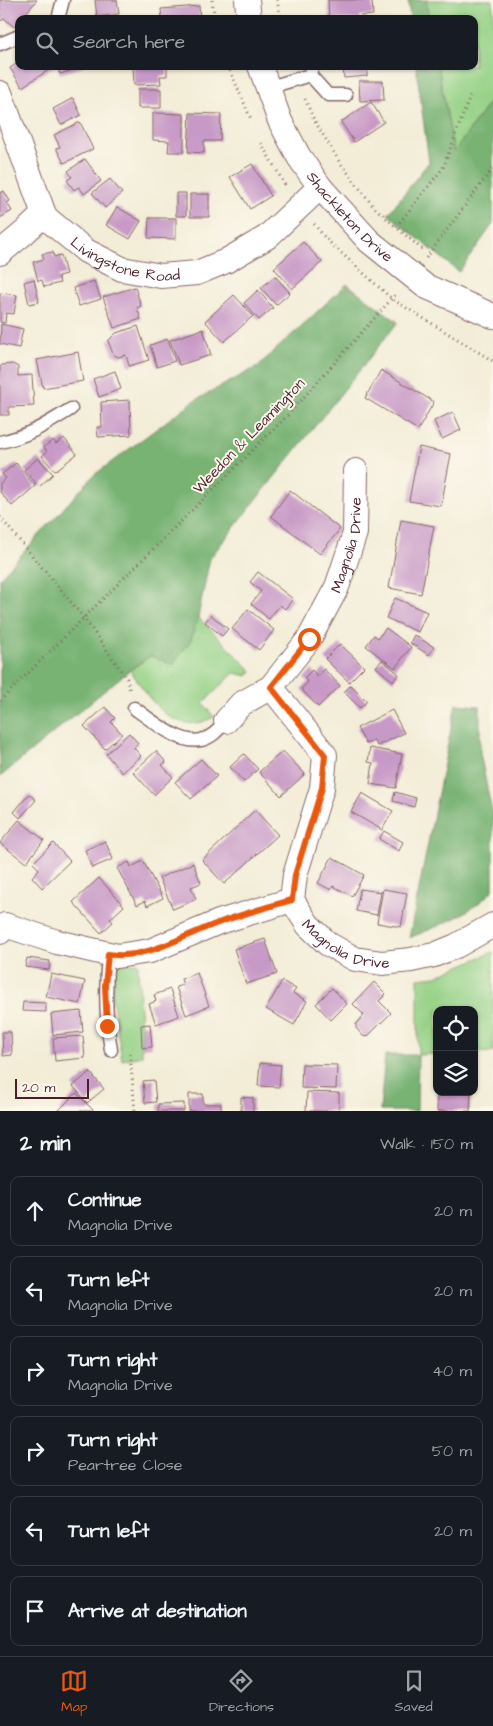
<!DOCTYPE html>
<html lang="en">
<head>
<meta charset="utf-8">
<style>
	:root { --surface:#171b24; --page:#242831; --text:#f1f3f6; --muted:#9ea1a6; --line:#363941; --accent:#ea580c }
	body { margin:0; font-family:"Architects Daughter",sans-serif; background:var(--page); color:var(--text) }
	.controls { position:absolute; right:15px; bottom:15px; display:grid; overflow:hidden; border-radius:10px; box-shadow:0 1px 4px #0004 }
	.controls button { width:45px; height:45px; display:grid; place-items:center; padding:0; border:0; border-bottom:1px solid var(--line); background:var(--surface); color:var(--text); font:25px sans-serif }
	.scale { position:absolute; left:15px; bottom:12px; width:74px; box-sizing:border-box; padding-left:5px; border:2px solid #4a1f2b; border-top:0; font-size:14px; line-height:18px; white-space:nowrap; color:#4a1f2b; -webkit-text-stroke:4px #fbf7ec; paint-order:stroke }
	.stop { position:absolute; width:15px; height:15px; margin:-11px; border:4px solid #ea580c; border-radius:50%; background:#fff }
	.stop.end { background:#ea580c; border-color:#fff; box-shadow:0 1px 5px #0008 }
	.list { margin:0; padding:0; list-style:none }
	h2 { display:flex; justify-content:space-between; align-items:center; height:65px; margin:0; padding:0 20px; font-size:21px }
	h2 small { font-size:16px; font-weight:400; color:var(--muted) }
	.list li { display:grid; grid-template-columns:32px 1fr auto; gap:15px; align-items:center; box-sizing:border-box; height:70px; margin:0 10px 10px; padding:0 10px; border:1px solid var(--line); border-radius:10px }
	.list b { display:block; font-size:19px; white-space:nowrap }
	.list p { margin:0; font-size:16px; white-space:nowrap; color:var(--muted) }
	.list em { font-size:16px; font-style:normal; color:var(--muted) }
	.icon { flex:none; width:28px; height:28px; fill:none; stroke:currentColor; stroke-width:2; stroke-linecap:round; stroke-linejoin:round }
	.map { position:relative; flex:none; width:493px; height:1111px; overflow:hidden }
	.search { position:absolute; background:var(--surface); box-shadow:0 1px 4px #0004; left:15px; right:15px; top:15px; height:55px; display:flex; align-items:center; gap:12px; box-sizing:border-box; padding:0 18px; border-radius:10px; color:var(--muted); font-size:19px }
	.sheet { height:545px; background:var(--surface) }
	nav { display:flex; justify-content:space-around; align-items:center; box-sizing:border-box; height:70px; border-top:1px solid var(--line); background:var(--surface); font-size:14px; color:var(--muted) }
	nav a { display:grid; justify-items:center; gap:2px }
	nav .on { color:var(--accent) }
	.map>svg:first-child { display:block }
	.green { fill:#95d186; stroke:#707858 }
	.forest { fill:#78b373; stroke:#61694f }
	.building { fill:#c799c6 }
	.lines { fill:none; stroke-linecap:round; stroke-linejoin:round }
	.lane-casing { stroke:#856767; stroke-width:15 }
	.street-casing { stroke:#856767; stroke-width:26 }
	.path { stroke:#856767; stroke-width:3; stroke-dasharray:1 4; stroke-linecap:butt }
	.lane { stroke:#fff; stroke-width:12 }
	.street { stroke:#fff; stroke-width:24 }
	.route { stroke:#ea580c; stroke-width:6 }
	.labels { text-anchor:middle; dominant-baseline:central; stroke-width:4; stroke-linejoin:round; paint-order:stroke }
	.street-label { font-size:15px; fill:#4a1f2b; stroke:#fbf7ec }
</style>
</head>
<body>
<div class="map">
<svg width="493" height="1111" viewBox="0 0 493 1111">
	<rect width="100%" height="100%" fill="#fbf7ec"/>
	<filter id="ink" filterUnits="userSpaceOnUse"><feTurbulence type="fractalNoise" baseFrequency=".02" numOctaves="2"/><feDisplacementMap in="SourceGraphic" scale="10" xChannelSelector="R" yChannelSelector="G"/><feConvolveMatrix kernelMatrix="1 2 1 2 8 2 1 2 1" color-interpolation-filters="sRGB"/></filter>
	<filter id="wash" filterUnits="userSpaceOnUse"><feTurbulence type="fractalNoise" baseFrequency=".0096" numOctaves="4" result="noise"/><feDisplacementMap in="SourceGraphic" scale="20" xChannelSelector="R" yChannelSelector="G"/><feGaussianBlur stdDeviation="1.12" result="paint"/><feColorMatrix in="noise" values="0 0 0 0 0 0 0 0 0 0 0 0 0 0 0 0 0 1.4 0 .05"/><feComposite in="paint" operator="in"/></filter>
	<g filter="url(#wash)">
		<rect width="100%" height="100%" fill="#f3edd7"/>
		<!-- green -->
		<path class="green" d="M426,0h67v97l-39,56 -16,-87h36v-47h-45z
			M198,617l54,54 -4,5 -14,-3 -31,30 11,14c-5,2 -10,5 -15,6 -34,5 -53,-30 -69,-53l20,-14 41,-16z
			M493,952v100l-19,1v-43h-37v44l-19,1v-77l18,-2z
			M138,963l4,93 -20,4 -10,-63 5,-33z"/>
		<!-- forest -->
		<path class="forest" d="M408,0h18l3,19h-19z
			M416,66h22l16,86 39,-55v127l-34,48 -71,-58 41,-52z
			M347,284l51,38 -188,236 -12,59 -7,23 -18,25 -23,-9 -23,16 -127,105v-199l94,-103 100,-74 63,-34z
			M456,704l24,2v47l13,64v73c-22,24 -54,36 -84,48z
			M385,1055h33l-1,56h-37z"/>
		<g id="blocks">
			<!-- building -->
			<path class="building" d="M0,0h37l-16,19h-2v2l-5,6 -10,-9 -2,3 -2,-2z
				M95,0h22l2,14 -22,3z
				M328,0h44l1,15 -13,1v3h-31z
				M199,6l1,13h-38l-1,-10z
				M19,62v4h36l-33,21 -12,-19z
				M57,66h26v1l-23,7z
				M133,66h34v10h-7l1,8 -27,1z
				M343,66h24v10l-23,2z
				M359,81h24l1,19 -24,1z
				M138,89h23v19h-23z
				M73,98l8,17 -20,10 -8,-16z
				M371,102l13,20 -30,20 -13,-20z
				M153,113l31,1v38h-16l1,-11 -16,-1z
				M190,113l31,1 -1,27h-16v12l-16,-1z
				M80,122l13,27 -29,14 -8,-15 4,-1 -6,-12z
				M85,159l16,22 -17,13 -5,-7 -5,3 -7,-10 5,-3 -4,-6z
				M252,164l19,32 -21,13 -20,-32z
				M110,179l12,14 -17,15 -13,-15z
				M4,191l6,10 -3,2 5,8 -12,7v-25z
				M176,193h10v23h-10z
				M190,194h19v23h-19z
				M117,207l24,14 -11,18 -24,-14z
				M149,218h27v21l-28,-1z
				M303,242l19,20 -30,27 -18,-21z
				M53,252l1,5 7,-2 5,19 -8,2 2,7 -16,4 -2,-7 -4,1 -5,-19 11,-3 -2,-5z
				M275,276l15,17 -14,12 -15,-17z
				M34,279l5,23 -10,2 -5,-22z
				M94,281l7,18 -22,7 -6,-18z
				M135,287l6,19 -4,2 4,11 -27,9 -11,-31z
				M258,290l15,18 -14,12 -15,-17z
				M0,293l17,2 -3,19 -8,-1 -1,10 -5,-1z
				M234,295l19,21 -29,26 -19,-21z
				M1,324l22,5 -4,19 -19,-4z
				M138,326l11,34 -20,6 -3,-11 -8,2 -5,-3 -5,-13 8,-8z
				M203,329l8,26 -32,10 -9,-25z
				M168,339l7,22 -18,6 -7,-22z
				M78,352l5,29 -40,7 -6,-28z
				M13,364l5,3v9l14,-1 2,31 -25,1v8h-9v-48l2,-2z
				M381,370l53,32 -16,28 -53,-32z
				M115,371l6,18 -22,8 -6,-18z
				M130,400l1,35 -33,2 -1,-10h5l-1,-25z
				M453,412l8,18 -19,9 -8,-18z
				M64,438l13,16 -22,17 -13,-15 5,-4 -3,-5 9,-7 3,4z
				M419,447l32,7 -10,52 -32,-5z
				M38,458l15,16 -14,13 -15,-17z
				M16,463l19,23 -23,20 -12,-14v-9l6,-5 -4,-4z
				M290,490l50,39 -20,25 -49,-38z
				M401,520l33,6 -13,68 -32,-6z
				M258,572l35,27 -8,10 -5,-4 -11,14 -18,-15 10,-13 -11,-9z
				M395,598l32,14 -9,20 -32,-14z
				M248,609l26,21 -15,20 -27,-21z
				M211,615l17,14 -6,7 -17,-14z
				M386,628l25,19 -16,21 -29,-22 8,-11 4,3z
				M414,635l20,12 -5,8 -19,-12z
				M340,644l24,23 -15,15 -24,-23z
				M382,660l17,14 -6,7 -17,-14z
				M324,669l16,17 -22,21 -17,-18 7,-7 -4,-4 8,-8 5,6z
				M351,685l16,16 -7,7 -16,-16z
				M105,707l10,11 -4,4 11,12 -17,15 -21,-23z
				M392,710l12,23 -27,13 -3,-6 -8,4 -9,-16z
				M129,733l9,10 -4,5 7,8 -19,17 -16,-19z
				M370,748l32,6 -6,34 -26,-4 3,-21 -5,-1z
				M156,751l10,11 -4,3 11,12 -19,18 -21,-23z
				M283,751l22,23 -24,22 -22,-24z
				M244,754l14,15 -14,13 -14,-15z
				M201,759l16,17 -26,23 -16,-17z
				M395,792l21,6 -2,9 -21,-6z
				M362,793l31,18 -11,19 -31,-18z
				M29,794l7,6 -16,18 -6,-6z
				M255,810l23,25 -54,49 -22,-24z
				M19,820l25,20 -18,23 -26,-20z
				M384,831l19,11 -4,9 -20,-12z
				M105,841l8,18 -21,9 -7,-18z
				M53,843l17,18 -28,27 -10,-11 7,-8 -6,-6z
				M332,857l32,18 -12,21 -19,-10 -2,4 -13,-7z
				M143,861l20,37 -16,8 -2,-5 -8,4 -20,-37 12,-6 2,5z
				M193,863l8,20 -10,4 5,12 -23,10 -14,-31z
				M99,878l25,28 -14,13 3,3 -12,11 -28,-31z
				M360,889l21,3 -4,23 -21,-4z
				M383,889l24,4 -6,34 -24,-4z
				M265,939l12,35 -31,10 -12,-35z
				M27,958l23,3 -1,9 -24,-3z
				M197,973l12,33 -23,9 -10,-28 7,-2 -2,-6z
				M51,974l34,7 -5,23 -34,-7z
				M282,981l14,8 -3,4 14,8 -13,24 -28,-16z
				M374,982l12,12 -7,7 12,12 -24,24 -4,-1 -7,-8v-4l8,-9 -11,-11z
				M332,988l15,16 -16,16 -15,-16z
				M170,989l9,27 -23,8 -7,-20 7,-3 -2,-6z
				M23,1002l23,1v9l-24,-1z
				M81,1011l2,21 -30,3 -2,-21z
				M150,1024l2,23 -10,1 -1,-23z
				M2,1032h9l1,23 -9,1z
				M83,1036l2,22 -30,3 -2,-23z
				M260,1063l21,2 -2,22 -21,-1z
				M302,1064l35,1 -1,24 -35,-1z
				M90,1072l14,17 -17,14 -14,-17z
				M154,1080l2,22 -11,1 -2,-22z
				M307,1092l32,1v18h-33z
				M437,1092h34l-1,19h-33z
				M76,1093l18,18h-36z
				M189,1094h14v10h18v7h-32z
				M241,1097l12,1v13h-12z
				M184,1103v8h-26v-7z"/>
		</g>
	</g>
	<g filter="url(#ink)">
		<use href="#blocks" fill-opacity="0" stroke="#856767" stroke-width="1"/>
		<g class="lines">
			<!-- lane casing -->
			<g class="lane-casing">
				<path id="lane" d="M58,19l5,-19
					M0,44l19,-8
					M310,75l18,20h18
					M267,88l43,-13 2,-9
					M0,442c29,-6 47,-18 71,-33
					M134,708c16,11 46,37 67,32 11,-2 18,-11 25,-19
					M108,954c-3,34 -3,63 3,96"/>
			</g>
			<!-- street casing -->
			<g class="street-casing">
				<g id="street">
					<path d="M247,0l2,19"/>
					<path id="s1" d="M260,66l20,55 19,36 21,30 49,54 56,45 68,30"/>
					<path id="s2" d="M0,93l45,124 41,34 36,18 39,7 36,-3 29,-12 41,-24 53,-50"/>
					<path d="M0,253l25,-21 19,-18"/>
					<path id="s3" d="M271,687l54,68 -3,33 -27,87 -3,25 16,25 20,19 27,15 27,4 29,-3 23,-5 22,-9 37,-21"/>
					<path id="s4" d="M226,721l15,-17 30,-17 38,-48 28,-52 18,-54 1,-62"/>
					<path d="M0,932l5,-7 52,17 60,14 33,-5 69,-29 73,-22"/>
				</g>
			</g>
			<!-- path -->
			<path class="path" d="M212,0l3,19
				M277,0l4,19
				M228,66l23,53
				M305,99l9,21 25,41 34,45 23,21
				M261,143l13,23
				M277,171l9,16
				M314,224l12,15 66,60 101,62
				M422,249l-26,-22 47,-59 28,-74
				M426,258l67,-90
				M0,517l84,101 43,61 3,13
				M0,701l287,-285 109,-122
				M130,1054l5,57"/>
			<!-- lane -->
			<use href="#lane" class="lane"/>
			<!-- street -->
			<use href="#street" class="street"/>
		</g>
	</g>
	<g class="lines" filter="url(#ink)">
		<!-- route -->
		<path class="route" d="M107,1026l-2,-40 3,-32c37,7 76,-19 110,-31 24,-9 49,-16 74,-23l3,-25 27,-87 3,-33 -54,-68 38,-48"/>
	</g>
	<g class="labels">
		<!-- street labels -->
		<g class="street-label">
			<text stroke="none"><textPath href="#s1" startOffset="178">Shackleton Drive</textPath></text>
			<text stroke="none"><textPath href="#s2" startOffset="226">Livingstone Road</textPath></text>
			<text transform="translate(249 436) rotate(-46)">Weedon &amp; Leamington</text>
			<text stroke="none"><textPath href="#s4" startOffset="221">Magnolia Drive</textPath></text>
			<text stroke="none"><textPath href="#s3" startOffset="310">Magnolia Drive</textPath></text>
		</g>
	</g>
</svg>
<div class="controls">
<button><svg class="icon" aria-label="locate" viewBox="0 0 24 24"><circle cx="12" cy="12" r="6"/><path d="M12 2v4M12 18v4M2 12h4M18 12h4"/></svg></button>
<button><svg class="icon" aria-label="layers" viewBox="0 0 24 24"><path d="M12 4l9 5-9 5-9-5zM3 14l9 5 9-5"/></svg></button>
</div>
<div class="scale">20 m</div>
<div class="stop" style="left:309px;top:639px"></div>
<div class="stop end" style="left:107px;top:1026px"></div>
<div class="search"><svg class="icon" aria-label="search" viewBox="0 0 24 24"><circle cx="10" cy="10" r="6"/><path d="M15 15l6 6"/></svg>Search here</div>
</div>
<section class="sheet">
<h2>2 min<small>Walk · 150 m</small></h2>
<ul class="list">
<li><svg class="icon" aria-label="ahead" viewBox="0 0 24 24"><path d="M12 20V5M6 11l6-6 6 6"/></svg><div><b>Continue</b><p>Magnolia Drive</p></div><em>20 m</em></li>
<li><svg class="icon" aria-label="left" viewBox="0 0 24 24"><path d="M17 20v-9H6M10 6l-5 5 5 5"/></svg><div><b>Turn left</b><p>Magnolia Drive</p></div><em>20 m</em></li>
<li><svg class="icon" aria-label="right" viewBox="0 0 24 24"><path d="M7 20v-9h11M14 6l5 5-5 5"/></svg><div><b>Turn right</b><p>Magnolia Drive</p></div><em>40 m</em></li>
<li><svg class="icon" aria-label="right" viewBox="0 0 24 24"><path d="M7 20v-9h11M14 6l5 5-5 5"/></svg><div><b>Turn right</b><p>Peartree Close</p></div><em>50 m</em></li>
<li><svg class="icon" aria-label="left" viewBox="0 0 24 24"><path d="M17 20v-9H6M10 6l-5 5 5 5"/></svg><div><b>Turn left</b></div><em>20 m</em></li>
<li><svg class="icon" aria-label="arrive" viewBox="0 0 24 24"><path d="M6 21V4h12l-3 4 3 4H6"/></svg><div><b>Arrive at destination</b></div></li>
</ul>
</section>
<nav>
<a class="on"><svg class="icon" aria-label="map" viewBox="0 0 24 24"><path d="M3 6l6-2 6 2 6-2v14l-6 2-6-2-6 2zM9 4v14M15 6v14"/></svg>Map</a>
<a><svg class="icon" aria-label="directions" viewBox="0 0 24 24"><path d="M12 3l9 9-9 9-9-9zM9 14v-3h6M13 9l2 2-2 2"/></svg>Directions</a>
<a><svg class="icon" aria-label="saved" viewBox="0 0 24 24"><path d="M7 4h10v16l-5-4-5 4z"/></svg>Saved</a>
</nav>
</body>
</html>
